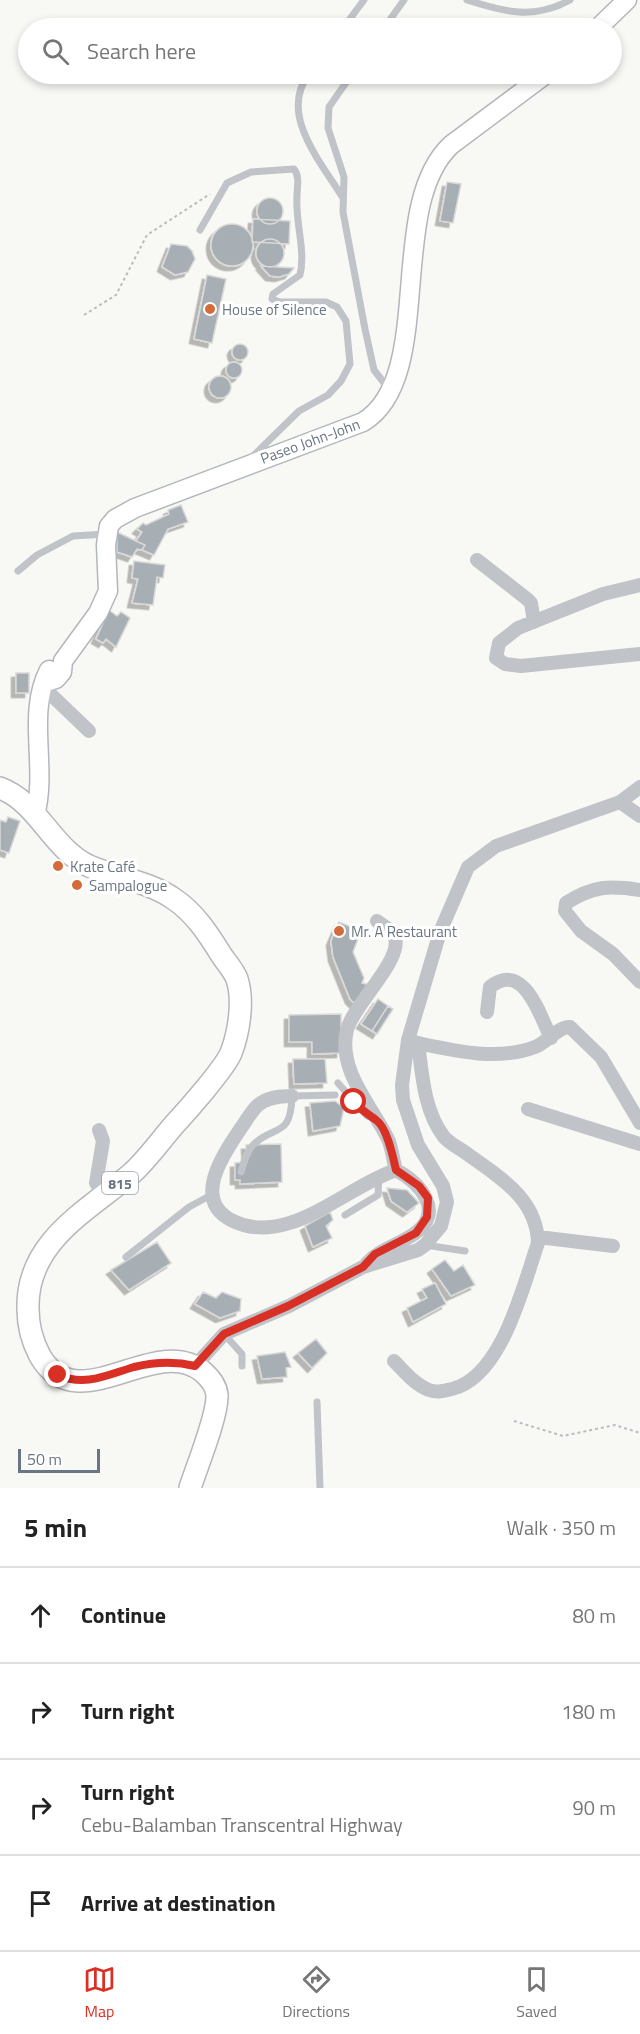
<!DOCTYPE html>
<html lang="en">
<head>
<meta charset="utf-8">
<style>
	:root { --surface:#fff; --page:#f2f2f2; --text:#222; --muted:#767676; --line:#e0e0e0; --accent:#d93025 }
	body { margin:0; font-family:"Titillium Web",sans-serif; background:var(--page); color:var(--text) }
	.scale { position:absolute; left:18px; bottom:15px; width:82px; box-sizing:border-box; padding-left:6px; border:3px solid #6a7683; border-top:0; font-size:16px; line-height:21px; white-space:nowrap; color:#6a7683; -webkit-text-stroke:4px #fff; paint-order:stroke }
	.stop { position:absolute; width:18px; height:18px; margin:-14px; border:4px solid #d93025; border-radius:50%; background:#fff }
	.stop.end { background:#d93025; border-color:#fff; box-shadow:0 2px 6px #0008 }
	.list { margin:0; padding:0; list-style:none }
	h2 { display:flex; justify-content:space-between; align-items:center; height:78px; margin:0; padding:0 24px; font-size:26px }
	h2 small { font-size:20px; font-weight:400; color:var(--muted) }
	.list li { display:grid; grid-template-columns:39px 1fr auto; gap:18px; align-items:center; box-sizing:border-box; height:96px; padding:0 24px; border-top:2px solid var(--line) }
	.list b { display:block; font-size:22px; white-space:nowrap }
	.list p { margin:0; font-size:20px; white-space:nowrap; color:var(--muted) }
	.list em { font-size:20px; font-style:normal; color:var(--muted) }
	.icon { flex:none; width:33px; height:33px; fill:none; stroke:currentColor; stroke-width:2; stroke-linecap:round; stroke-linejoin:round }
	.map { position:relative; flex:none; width:640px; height:1488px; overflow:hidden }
	.search { position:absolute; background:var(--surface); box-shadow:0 3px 9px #0003; left:18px; right:18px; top:18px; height:66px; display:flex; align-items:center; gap:15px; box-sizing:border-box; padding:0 21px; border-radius:33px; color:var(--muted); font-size:22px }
	.sheet { height:462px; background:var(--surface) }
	nav { display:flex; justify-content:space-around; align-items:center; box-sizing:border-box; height:84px; border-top:2px solid var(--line); background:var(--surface); font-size:16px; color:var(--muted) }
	nav a { display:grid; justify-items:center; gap:3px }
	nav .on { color:var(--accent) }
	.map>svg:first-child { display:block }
	.building { fill:#a7aeb4; stroke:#d9d9d8; stroke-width:1.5; filter:url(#shadow) }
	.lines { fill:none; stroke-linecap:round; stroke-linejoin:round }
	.secondary-casing { stroke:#b2b7bb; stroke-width:21 }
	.primary-casing { stroke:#b4b7bb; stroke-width:24 }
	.path { stroke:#babcbf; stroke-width:2; stroke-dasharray:3 3; stroke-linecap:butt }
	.lane { stroke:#c0c3c7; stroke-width:7 }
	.street { stroke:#c0c3c7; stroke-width:14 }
	.secondary { stroke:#fff; stroke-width:18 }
	.primary { stroke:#fff; stroke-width:21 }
	.route { stroke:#d93025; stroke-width:8 }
	.poi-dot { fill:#d36c3a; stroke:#fff; stroke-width:2 }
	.labels { text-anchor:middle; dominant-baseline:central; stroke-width:6; stroke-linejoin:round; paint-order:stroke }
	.shield { fill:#fff; stroke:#979fa8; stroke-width:1.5 }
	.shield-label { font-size:14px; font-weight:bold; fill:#6a7683 }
	.poi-label { font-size:15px; fill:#6a7683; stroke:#fff; text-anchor:start }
	.street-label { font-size:15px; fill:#6a7683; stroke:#fff }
</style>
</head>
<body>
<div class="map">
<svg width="640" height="1488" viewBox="0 0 640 1488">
	<defs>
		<filter id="shadow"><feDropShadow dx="-4.5" dy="4.5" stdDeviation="0" flood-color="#0004"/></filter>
	</defs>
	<rect width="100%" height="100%" fill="#f8f8f5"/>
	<!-- building -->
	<path class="building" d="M447,182l14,2 -8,39 -13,-2z
		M257 211a13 13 0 1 1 26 0a13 13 0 1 1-26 0Z
		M253,219l37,2 -1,23 -37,-2z
		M211 245a21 21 0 1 1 42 0a21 21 0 1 1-42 0Z
		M256 253a14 14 0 1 1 28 0a14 14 0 1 1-28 0Z
		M171,244l16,2 5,5 3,8 -7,13 -13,3 -13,-8z
		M261,266l33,2 -5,6 -10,3 -9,-1z
		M207,275l19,4 -14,64 -18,-4z
		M232 352a8 8 0 1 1 16 0a8 8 0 1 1-16 0Z
		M226 370a8 8 0 1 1 16 0a8 8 0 1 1-16 0Z
		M209 387a11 11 0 1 1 22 0a11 11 0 1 1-22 0Z
		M181,505l7,17 -20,7 -14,26 -12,-5 3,-5 -9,-4 6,-9 -5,-3 6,-6 3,2 23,-11 -1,-4z
		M117,532l19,9 9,4 -3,5 -5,-1 -5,8 -15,-5z
		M134,561l31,4 -2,13 -6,-1 -4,28 -21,-2 6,-24 -6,-1z
		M109,610l8,6 4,-4 9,6 -14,29 -10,-8 -3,4 -7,-4z
		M16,673h13v20h-13z
		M8,817l12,4 -11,32 -9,-3v-30l6,2z
		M339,922l22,9 -8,21 11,26 -2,5 7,2 -13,20 -6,-6 -17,-42 -2,-16z
		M378,999l10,7 -16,25 -11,-7z
		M388,1006l5,3 -16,25 -5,-3z
		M341,1014v39l-29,1v-12h-23v-27z
		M293,1059h32l2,24 -33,1z
		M335,1101l9,7 -4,18 -27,5 -3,-28z
		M281,1144l1,38 -42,2v-4h-5v-17l12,-1 -1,-17z
		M387,1188l20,2 12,13 -12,9 -16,-11z
		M330,1212l3,8 -7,6 6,12 -19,9 -8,-21z
		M157,1242l14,21 -42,27 -18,-20z
		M445,1260l9,11 9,-6 12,20 -24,11 -19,-27z
		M435,1283l11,21 -33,18 -6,-14 20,-10 -5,-9z
		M203,1292l13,6 6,-6 19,7 -1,12 -20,7 -25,-14z
		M316,1339l11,14 -15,15 -14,-15z
		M285,1352l6,15 -5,1 1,9 -25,2 -5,-23z"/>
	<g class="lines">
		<!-- secondary casing -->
		<g class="secondary-casing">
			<path id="secondary" d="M598,28l29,-28
				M46,682l10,-3 6,-7 1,-11 35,-48 10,-22 -2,-46 3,-19 6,-7 20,-11 228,-86c74,-45 22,-215 88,-277l95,-71
				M35,815c13,-48 -9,-101 14,-145"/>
		</g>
		<!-- primary casing -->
		<g class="primary-casing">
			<path id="primary" d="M0,788c38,14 52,61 89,78 28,12 59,15 85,33 21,14 35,36 48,57 5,7 12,15 15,23 7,22 2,53 -6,74 -7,16 -44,58 -57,72 -14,16 -27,35 -43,49 -44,37 -105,68 -103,135 0,17 4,32 12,47 38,66 115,-24 163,16 7,6 13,13 14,23 1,20 -20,71 -27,93"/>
		</g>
		<!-- path -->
		<path class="path" d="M84,315l32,-20 31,-60 63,-41
			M514,1421l49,15 52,-11 25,8"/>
		<!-- lane -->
		<path class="lane" d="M467,0c37,12 67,20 103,0
			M343,28l21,-28
			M384,28l20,-28
			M309,74c-31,40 12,88 34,124
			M352,74l-23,33 -1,21 16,49 -1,35 22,117 9,41 14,18
			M200,230l27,-47 24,-11 43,-3c6,7 3,18 3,27 -2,26 9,55 3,79l-27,19 -1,5 8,3h46l11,5 9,14 4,43 -9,17 -13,14 -29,16 -48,47
			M18,571l19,-16 36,-19 33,-2
			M338,1083l29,33 8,3
			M241,1172c3,-10 5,-19 12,-27 21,-21 38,-6 39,-49l43,-1
			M345,1215l33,-20 1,-19
			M425,1245l40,6
			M126,1257l63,-50 24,-13
			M224,1334l18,20v12
			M317,1402l3,86"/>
		<!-- street -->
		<path class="street" d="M477,560l50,39 4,4 3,19
			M640,585l-37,9 -85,34 -19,15 -3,15 9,6 16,2 119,-12
			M43,687l46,44
			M620,802l20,14
			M640,890c-31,-5 -47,-4 -74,13l-1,8 16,20 32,23 27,28
			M377,921c5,4 14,9 17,14 12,23 -41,69 -47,95 -10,40 25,76 41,109 4,9 5,21 8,31
			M487,1012l3,-25c34,-27 50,29 61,51
			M418,1043c37,8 80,18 117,4 11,-4 24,-21 35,-20l31,30 39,66
			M292,1096c-12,0 -25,1 -35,10 -6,6 -11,15 -16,22 -16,24 -50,71 -10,92 56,29 114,-33 165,-50 24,13 50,42 18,64 -16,11 -34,15 -47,29
			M528,1109l112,35
			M99,1130l4,11 -7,42 9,12
			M538,1237l75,9
			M394,1361c10,10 21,24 35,29 8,3 14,1 23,-1 50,-12 71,-103 86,-146 -1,-45 -39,-66 -72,-90 -7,-5 -17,-10 -22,-16 -20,-26 -22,-63 -26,-94l-10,-3
			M195,1366l29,-32 65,-28 74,-39 55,-17 7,-5 16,-19 6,-24 -4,-16 -25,-41 -15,-45 -1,-15 6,-45 32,-108 28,-65 28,-21 124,-44 20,-15"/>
		<!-- secondary -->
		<use href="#secondary" class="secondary"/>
		<!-- primary -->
		<use href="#primary" class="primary"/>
	</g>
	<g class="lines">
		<!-- route -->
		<path class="route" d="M58,1375c27,12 49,0 76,-8 21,-5 40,-6 61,-1l29,-32 64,-28 75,-39 12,-13 41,-21 11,-16 1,-19 -9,-12 -23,-16c-3,-13 -9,-43 -20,-50 -8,-6 -15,-10 -22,-18"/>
	</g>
	<!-- markers -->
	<g class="poi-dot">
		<circle cx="210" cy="309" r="6"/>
		<circle cx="58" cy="866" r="6"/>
		<circle cx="77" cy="885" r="6"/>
		<circle cx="339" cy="931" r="6"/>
	</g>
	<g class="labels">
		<!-- shield labels -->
		<rect class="shield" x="102" y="1172" width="36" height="22" rx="4.5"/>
		<g class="shield-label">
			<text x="120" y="1183">815</text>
		</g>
		<!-- poi labels -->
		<g class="poi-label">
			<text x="222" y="309">House of Silence</text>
			<text x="70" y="866">Krate Café</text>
			<text x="89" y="885">Sampalogue</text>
			<text x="351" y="931">Mr. A Restaurant</text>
		</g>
		<!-- street labels -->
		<g class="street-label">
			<text transform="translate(310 441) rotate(-20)">Paseo John-John</text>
		</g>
	</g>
</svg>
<div class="scale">50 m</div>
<div class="stop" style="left:354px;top:1102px"></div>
<div class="stop end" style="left:58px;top:1375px"></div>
<div class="search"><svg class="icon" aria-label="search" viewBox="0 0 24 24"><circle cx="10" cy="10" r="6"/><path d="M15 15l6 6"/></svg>Search here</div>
</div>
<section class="sheet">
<h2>5 min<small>Walk · 350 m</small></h2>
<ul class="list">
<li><svg class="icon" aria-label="ahead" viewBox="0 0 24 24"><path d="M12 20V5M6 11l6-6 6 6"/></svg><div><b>Continue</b></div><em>80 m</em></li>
<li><svg class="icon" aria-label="right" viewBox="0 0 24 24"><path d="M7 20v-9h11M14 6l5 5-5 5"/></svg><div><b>Turn right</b></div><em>180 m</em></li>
<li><svg class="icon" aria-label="right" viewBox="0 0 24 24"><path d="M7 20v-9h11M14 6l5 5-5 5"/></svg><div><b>Turn right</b><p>Cebu-Balamban Transcentral Highway</p></div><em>90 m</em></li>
<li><svg class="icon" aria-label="arrive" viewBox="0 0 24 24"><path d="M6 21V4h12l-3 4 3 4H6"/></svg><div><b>Arrive at destination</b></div></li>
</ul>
</section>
<nav>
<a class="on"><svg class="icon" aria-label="map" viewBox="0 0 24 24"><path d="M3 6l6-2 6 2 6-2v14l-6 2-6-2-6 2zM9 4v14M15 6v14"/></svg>Map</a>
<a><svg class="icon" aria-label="directions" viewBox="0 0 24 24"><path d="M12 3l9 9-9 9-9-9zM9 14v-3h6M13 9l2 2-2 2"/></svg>Directions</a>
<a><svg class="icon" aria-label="saved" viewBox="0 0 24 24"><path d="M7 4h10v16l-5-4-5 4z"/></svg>Saved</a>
</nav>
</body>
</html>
